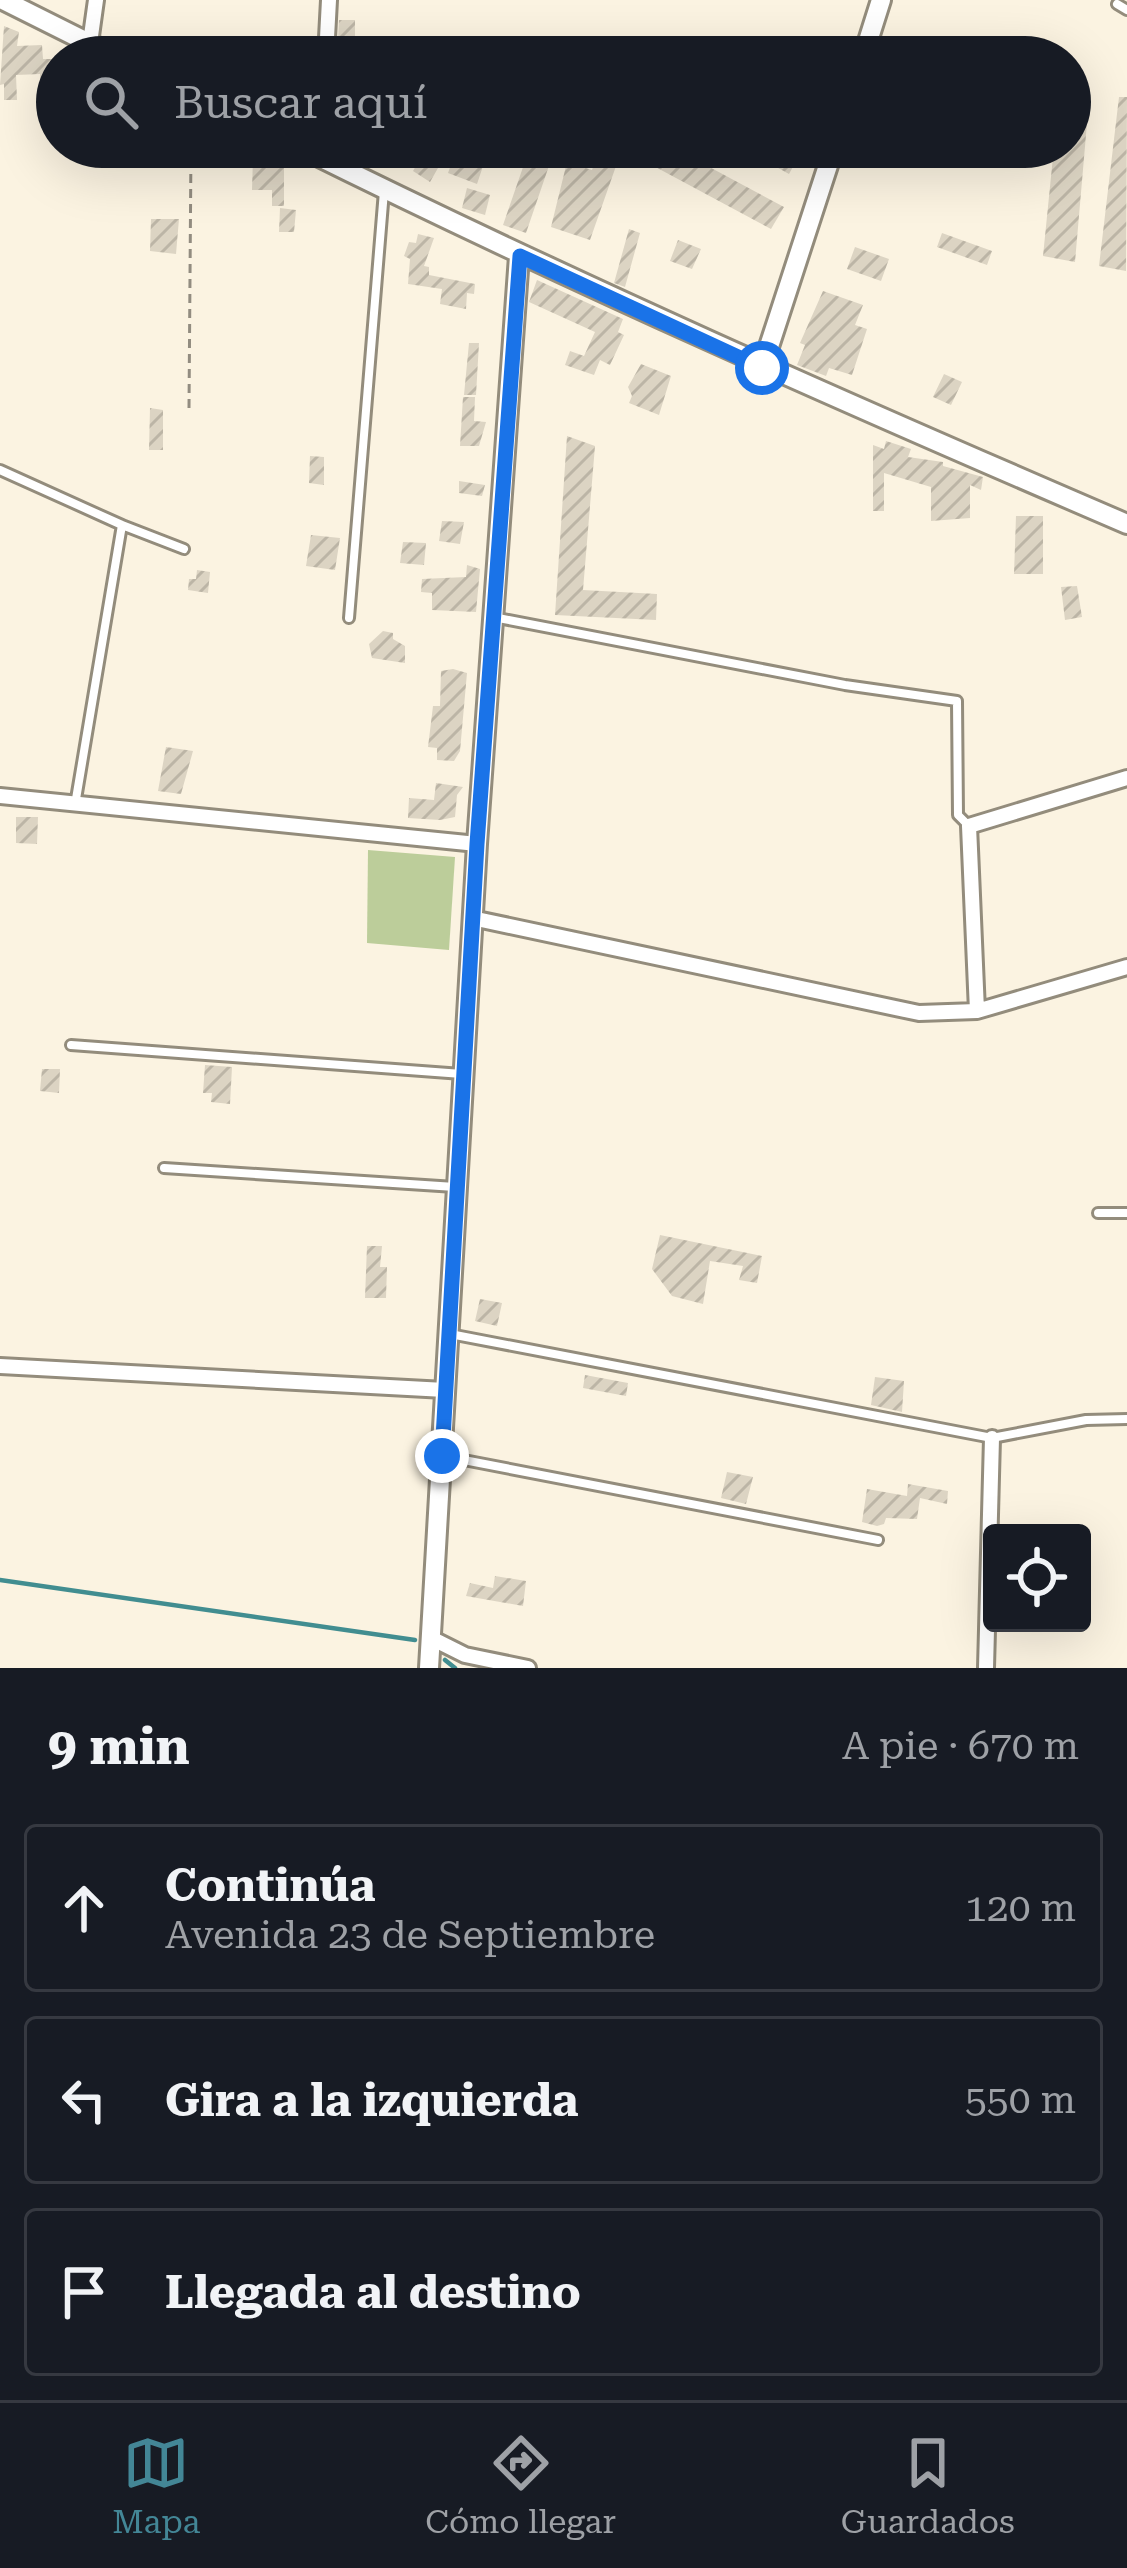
<!DOCTYPE html>
<html lang="es">
<head>
<meta charset="utf-8">
<style>
	:root { --surface:#171b24; --page:#242831; --text:#f1f3f6; --muted:#9ea1a6; --line:#363941; --accent:#438696 }
	body { margin:0; font-family:"Roboto Serif",serif; background:var(--page); color:var(--text) }
	.controls { position:absolute; right:36px; bottom:36px; display:grid; overflow:hidden; border-radius:12px; box-shadow:0 12px 48px #0002 }
	.controls button { width:108px; height:108px; display:grid; place-items:center; padding:0; border:0; border-bottom:3px solid var(--line); background:var(--surface); color:var(--text); font:60px sans-serif }
	.stop { position:absolute; width:36px; height:36px; margin:-27px; border:9px solid #1a73e8; border-radius:50%; background:#fff }
	.stop.end { background:#1a73e8; border-color:#fff; box-shadow:0 3px 12px #0008 }
	.list { margin:0; padding:0; list-style:none }
	h2 { display:flex; justify-content:space-between; align-items:center; height:156px; margin:0; padding:0 48px; font-size:51px }
	h2 small { font-size:39px; font-weight:400; color:var(--muted) }
	.list li { display:grid; grid-template-columns:78px 1fr auto; gap:36px; align-items:center; box-sizing:border-box; height:168px; margin:0 24px 24px; padding:0 24px; border:3px solid var(--line); border-radius:12px }
	.list b { display:block; font-size:45px; white-space:nowrap }
	.list p { margin:0; font-size:39px; white-space:nowrap; color:var(--muted) }
	.list em { font-size:39px; font-style:normal; color:var(--muted) }
	.icon { flex:none; width:66px; height:66px; fill:none; stroke:currentColor; stroke-width:2; stroke-linecap:round; stroke-linejoin:round }
	.map { position:relative; flex:none; width:1127px; height:1668px; overflow:hidden }
	.search { position:absolute; background:var(--surface); box-shadow:0 12px 48px #0002; left:36px; right:36px; top:36px; height:132px; display:flex; align-items:center; gap:30px; box-sizing:border-box; padding:0 42px; border-radius:66px; color:var(--muted); font-size:45px }
	.sheet { height:732px; background:var(--surface) }
	nav { display:flex; justify-content:space-around; align-items:center; box-sizing:border-box; height:168px; border-top:3px solid var(--line); background:var(--surface); font-size:33px; color:var(--muted) }
	nav a { display:grid; justify-items:center; gap:6px }
	nav .on { color:var(--accent) }
	.map>svg:first-child { display:block }
	.green { fill:#bccd9a }
	.lines { fill:none; stroke-linecap:round; stroke-linejoin:round }
	.stream { stroke:#418d90; stroke-width:4.5 }
	.building { fill:url(#building-hatch) }
	.lane-casing { stroke:#938c7c; stroke-width:14 }
	.street-casing { stroke:#938c7c; stroke-width:20 }
	.secondary-casing { stroke:#938c7c; stroke-width:24 }
	.path { stroke:#928c80; stroke-width:3; stroke-dasharray:9 6; stroke-linecap:butt }
	.lane { stroke:#fff; stroke-width:8 }
	.street { stroke:#fff; stroke-width:14 }
	.secondary { stroke:#fff; stroke-width:18 }
	.route { stroke:#1a73e8; stroke-width:15 }
</style>
</head>
<body>
<div class="map">
<svg width="1127" height="1668" viewBox="0 0 1127 1668">
	<defs>
		<pattern id="building-hatch" width="6" height="6" patternUnits="userSpaceOnUse" patternTransform="scale(3)"><rect width="6" height="6" fill="#dcd4c3"/><path d="M-1 1l2-2M0 6l6-6M5 7l2-2" fill="none" stroke="#bcb5a6"/></pattern>
	</defs>
	<rect width="100%" height="100%" fill="#fbf3e1"/>
	<!-- green -->
	<path class="green" d="M368,850l87,7 -6,93 -82,-7z"/>
	<g class="lines">
		<!-- stream -->
		<path class="stream" d="M0,1580l415,60
			M445,1660l10,8"/>
	</g>
	<!-- building -->
	<path class="building" d="M339,20h16v21l-17,-1z
		M4,26l15,6 -2,14 25,-1 1,14h14v44l-17,-1v-28l-24,1 1,25h-13v-16l-4,1z
		M902,41l40,15v1h-46z
		M1070,97l19,3 -14,162 -32,-6 11,-109h16z
		M1119,97h8l-1,174 -27,-5z
		M530,147h16l-2,7 8,3 -26,76 -23,-8z
		M600,147h72l112,60 -13,22 -149,-80 -32,91 -39,-13 16,-65 25,8z
		M740,147h53l8,5 -12,22z
		M425,150l17,11 -12,21 -17,-11z
		M456,151l28,12 -7,21 -29,-11z
		M253,157l31,3v46h-12v-16h-20z
		M467,188l23,7 -5,20 -23,-7z
		M280,208l16,2 -2,22h-15z
		M151,219h28l-3,35 -26,-3z
		M629,229l11,4 -15,54 -11,-4z
		M942,233l50,18 -5,14 -50,-18z
		M418,234l16,4 -10,28 5,1v8l46,9 -1,10 -7,-1 -1,16 -26,-5 2,-15 -34,-5 2,-25 -6,-3 5,-14 7,1z
		M678,240l23,9 -9,20 -22,-8z
		M855,247l34,12 -8,22 -34,-12z
		M537,280l86,39 -5,13 6,3 -14,30 -10,-5 -6,15 -29,-10 5,-14 14,5 11,-24 -66,-30z
		M823,291l40,14 -8,20 12,4 -15,46 -23,-7 -3,8 -29,-11 8,-20 -5,-2z
		M469,343h10l-3,52h-12z
		M641,364l30,12 -12,39 -30,-12 3,-7 -4,-9z
		M944,374l18,8 -11,23 -18,-8z
		M463,397h12l-1,24 12,1 -7,24h-19z
		M150,408l13,2v40h-14z
		M567,436l28,10 -12,144 74,4 -1,26 -101,-5z
		M886,441l25,8 -3,8 35,5v4l40,11 -2,13 -11,-5v33l-39,3v-34l-47,-14v38h-11v-66l11,4z
		M310,456l14,1v28l-15,-2z
		M459,481l26,4 -3,11 -23,-3z
		M1016,516h27v58h-29z
		M442,521l22,1 -4,22 -21,-3z
		M311,535l29,3 -5,32 -29,-4z
		M403,542l23,1 -2,22 -24,-2z
		M467,565l13,4 -4,43 -44,-2v-17l-11,-1 1,-13 44,-2z
		M197,570l13,2 -2,21 -20,-3 1,-11h7z
		M1077,586l5,31 -17,3 -4,-33z
		M383,631l10,2v6l12,7v17l-33,-5 -3,-14z
		M453,669l14,4 -7,78 -6,10 -17,-1v-12l-9,-1 5,-41h7l1,-35z
		M166,747l27,4 -12,43 -23,-3z
		M436,783l27,4 -6,8 -2,22 -15,3 -32,-2 1,-20 25,2z
		M16,817h22l-1,27 -21,-1z
		M205,1065l27,2 -2,37 -19,-2 1,-9h-9z
		M42,1069h18l-1,24 -19,-2z
		M660,1235l102,21 -5,27 -18,-3 4,-14 -33,-5 -7,43 -31,-8 -20,-27z
		M367,1246h15l-2,21h7l-1,31h-21z
		M480,1299l22,4 -5,23 -22,-5z
		M585,1375l43,8 -2,13 -43,-8z
		M875,1377l29,4 -2,31 -31,-7z
		M727,1472l26,5 -7,27 -25,-6z
		M908,1484l40,7 -1,13 -27,-6 -3,21 -31,-1 -2,6 -7,2 -15,-4 5,-33 40,7z
		M495,1576l31,5 -3,25 -57,-10 4,-13 23,5z"/>
	<g class="lines">
		<!-- lane casing -->
		<g class="lane-casing">
			<path id="lane" d="M1117,4l10,6
				M0,470l122,55 -47,280
				M122,525l62,24
				M493,617l352,68 112,16 1,114 11,11
				M349,618l35,-427
				M71,1045l391,29
				M164,1168l291,19
				M1098,1213h29
				M450,1334l542,104 94,-18 41,-1
				M443,1456l435,84"/>
		</g>
		<!-- street casing -->
		<g class="street-casing">
			<path id="street" d="M90,43l6,-43
				M326,57l3,-57
				M0,796l477,48
				M472,918l447,95 58,-2 150,-44
				M977,1011l-8,-185 158,-48
				M0,1366l445,24
				M431,1638l34,17 63,13
				M986,1668l6,-230"/>
		</g>
		<!-- secondary casing -->
		<g class="secondary-casing">
			<path id="secondary" d="M3,0l114,57
				M863,57l18,-57
				M299,147c272,135 549,257 828,377
				M762,368l72,-221
				M429,1668l48,-824 42,-588"/>
		</g>
		<!-- path -->
		<path class="path" d="M189,408l2,-261"/>
		<!-- lane -->
		<use href="#lane" class="lane"/>
		<!-- street -->
		<use href="#street" class="street"/>
		<!-- secondary -->
		<use href="#secondary" class="secondary"/>
	</g>
	<g class="lines">
		<!-- route -->
		<path class="route" d="M442,1456l35,-612 43,-588 242,112"/>
	</g>
</svg>
<div class="controls">
<button><svg class="icon" aria-label="locate" viewBox="0 0 24 24"><circle cx="12" cy="12" r="6"/><path d="M12 2v4M12 18v4M2 12h4M18 12h4"/></svg></button>
</div>
<div class="stop" style="left:762px;top:368px"></div>
<div class="stop end" style="left:442px;top:1456px"></div>
<div class="search"><svg class="icon" aria-label="search" viewBox="0 0 24 24"><circle cx="10" cy="10" r="6"/><path d="M15 15l6 6"/></svg>Buscar aquí</div>
</div>
<section class="sheet">
<h2>9 min<small>A pie · 670 m</small></h2>
<ul class="list">
<li><svg class="icon" aria-label="ahead" viewBox="0 0 24 24"><path d="M12 20V5M6 11l6-6 6 6"/></svg><div><b>Continúa</b><p>Avenida 23 de Septiembre</p></div><em>120 m</em></li>
<li><svg class="icon" aria-label="left" viewBox="0 0 24 24"><path d="M17 20v-9H6M10 6l-5 5 5 5"/></svg><div><b>Gira a la izquierda</b></div><em>550 m</em></li>
<li><svg class="icon" aria-label="arrive" viewBox="0 0 24 24"><path d="M6 21V4h12l-3 4 3 4H6"/></svg><div><b>Llegada al destino</b></div></li>
</ul>
</section>
<nav>
<a class="on"><svg class="icon" aria-label="map" viewBox="0 0 24 24"><path d="M3 6l6-2 6 2 6-2v14l-6 2-6-2-6 2zM9 4v14M15 6v14"/></svg>Mapa</a>
<a><svg class="icon" aria-label="directions" viewBox="0 0 24 24"><path d="M12 3l9 9-9 9-9-9zM9 14v-3h6M13 9l2 2-2 2"/></svg>Cómo llegar</a>
<a><svg class="icon" aria-label="saved" viewBox="0 0 24 24"><path d="M7 4h10v16l-5-4-5 4z"/></svg>Guardados</a>
</nav>
</body>
</html>
